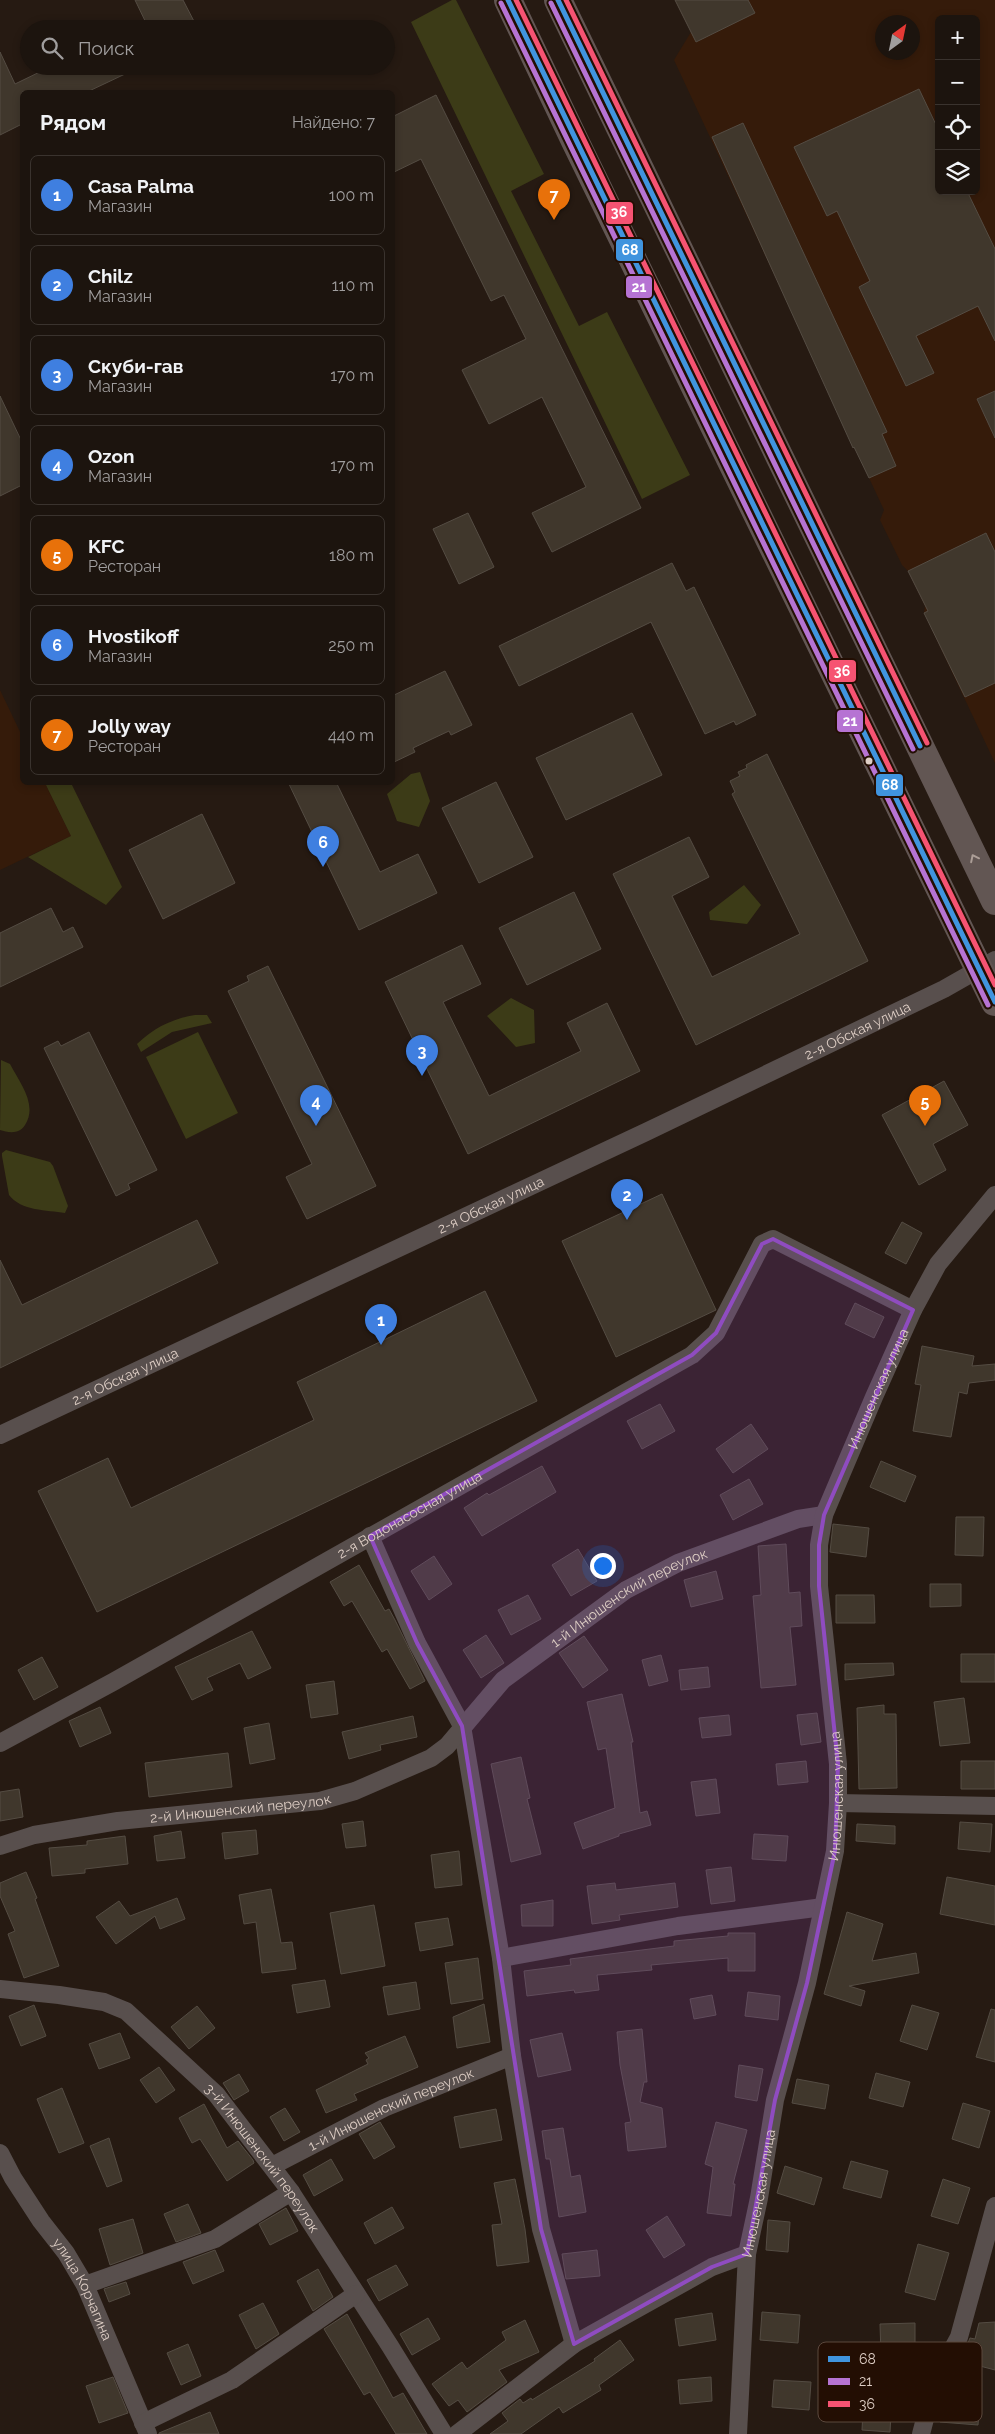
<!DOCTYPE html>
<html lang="ru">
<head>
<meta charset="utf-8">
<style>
	:root { --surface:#1c140e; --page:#251d17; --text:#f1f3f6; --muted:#a09e9e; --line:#3a332e; --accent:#ea580c }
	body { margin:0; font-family:Raleway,sans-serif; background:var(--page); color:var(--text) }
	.controls { position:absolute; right:15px; top:15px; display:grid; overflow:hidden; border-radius:8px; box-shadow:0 2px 8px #0003 }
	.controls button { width:45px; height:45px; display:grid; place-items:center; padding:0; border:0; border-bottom:1px solid var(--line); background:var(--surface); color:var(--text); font:25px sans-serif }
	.compass { position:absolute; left:875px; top:15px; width:45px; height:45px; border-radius:50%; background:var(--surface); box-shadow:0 2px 8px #0003; rotate:33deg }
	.you { position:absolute; left:602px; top:1565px; width:18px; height:18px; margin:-12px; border:4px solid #fff; border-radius:50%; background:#1a73e8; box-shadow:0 0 0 8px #1a73e833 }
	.badge { display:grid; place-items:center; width:32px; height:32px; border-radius:50%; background:var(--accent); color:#fff; font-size:16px; font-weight:700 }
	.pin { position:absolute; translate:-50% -41px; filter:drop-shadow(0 1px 2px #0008) }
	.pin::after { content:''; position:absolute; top:26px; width:18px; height:15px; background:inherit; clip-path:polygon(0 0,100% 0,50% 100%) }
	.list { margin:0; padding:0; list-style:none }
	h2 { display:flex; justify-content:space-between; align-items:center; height:65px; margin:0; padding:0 20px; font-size:21px }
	h2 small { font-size:16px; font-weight:400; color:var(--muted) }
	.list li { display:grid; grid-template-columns:32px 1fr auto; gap:15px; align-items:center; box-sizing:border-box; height:80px; margin:0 10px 10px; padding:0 10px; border:1px solid var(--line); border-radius:8px }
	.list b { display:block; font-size:19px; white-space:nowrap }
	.list p { margin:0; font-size:16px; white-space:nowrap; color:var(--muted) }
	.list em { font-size:16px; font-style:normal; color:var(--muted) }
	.icon { flex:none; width:28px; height:28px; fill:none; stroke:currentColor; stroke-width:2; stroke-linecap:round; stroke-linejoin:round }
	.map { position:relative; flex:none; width:995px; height:2434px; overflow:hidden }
	.search { position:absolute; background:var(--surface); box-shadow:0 2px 8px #0003; left:20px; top:20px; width:375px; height:55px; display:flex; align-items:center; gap:12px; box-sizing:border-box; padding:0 18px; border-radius:28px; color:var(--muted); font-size:19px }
	.panel { position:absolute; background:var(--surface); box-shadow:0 2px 8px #0003; left:20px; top:90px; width:375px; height:695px; border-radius:8px }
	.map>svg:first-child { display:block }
	.built { fill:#351b0a; fill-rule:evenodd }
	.green { fill:#3c3b17 }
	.building { fill:#40372c; stroke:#544c43 }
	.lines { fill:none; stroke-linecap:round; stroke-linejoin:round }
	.street { stroke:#584f4d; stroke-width:18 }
	.highway { stroke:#625653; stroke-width:28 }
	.bus-1-casing { stroke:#230e03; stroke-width:9 }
	.bus-2-casing { stroke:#230e03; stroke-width:9 }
	.bus-3-casing { stroke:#230e03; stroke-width:9 }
	.bus-1 { stroke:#4094de; stroke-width:5 }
	.bus-2 { stroke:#b673d3; stroke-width:5 }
	.bus-3 { stroke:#f65372; stroke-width:5 }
	.oneway { stroke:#ac9e97 }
	.marked { fill:#8f4cc0; fill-opacity:0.2; stroke:#8f4cc0; stroke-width:4; stroke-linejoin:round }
	.bus-dot { fill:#decec5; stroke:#230e03; stroke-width:2 }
	.labels { text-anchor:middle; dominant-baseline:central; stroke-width:4.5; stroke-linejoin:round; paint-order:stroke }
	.street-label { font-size:14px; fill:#decec5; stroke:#230e03 }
	.key { fill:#230e03; stroke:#5b483d; stroke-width:1 }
	.key-label { font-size:14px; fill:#decec5 }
	.line-badge { stroke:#230e03; stroke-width:2 }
	.badge-label { font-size:14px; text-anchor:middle; font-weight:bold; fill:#fff }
</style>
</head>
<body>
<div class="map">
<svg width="995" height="2434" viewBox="0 0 995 2434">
	<rect width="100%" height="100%" fill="#261a12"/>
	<!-- built -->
	<path class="built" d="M675,0h320v763l-71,-150 1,-7 -17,-35 -6,-6 -22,-45 4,-10 -210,-450 17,-28zM939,19h37v172h-37zM882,22h30v30h-30z
		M0,690l22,46v46l23,1 26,53 -71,34z"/>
	<!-- green -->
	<path class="green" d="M452,0h4l88,174 -33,17 68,135 28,-14 83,163 -48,24 -231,-477z
		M420,772l10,29 -11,26 -22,-6 -10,-27 24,-20z
		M45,783h26l51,104 -16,18 -78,-48 43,-21z
		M744,885l17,20 -14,19 -37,-4 -1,-8z
		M511,998l23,12 1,33 -19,4 -29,-31z
		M195,1015h12l5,8 -40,9 -31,20 -4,-8c17,-16 34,-25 58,-29z
		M198,1032l40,81 -52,26 -40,-82z
		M1,1060l9,4c10,19 28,41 15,61 -5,9 -16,8 -25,5z
		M6,1150l44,12 3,4 15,40 -3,7c-18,-3 -44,-2 -56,-18l-7,-39v-3z"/>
	<!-- building -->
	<path class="building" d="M135,0h48l15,29h-49z
		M675,0h73l7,13 -59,29z
		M0,52l15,32 37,-18h90l-55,26h-65v32l-22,11z
		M919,89l20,42v60h28l28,58v92l-17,-35 -62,30 18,37 -28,13 -47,-99 11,-6 -33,-70 -10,5 -33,-69z
		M436,95l205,413 -89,44 -20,-39 54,-26 -44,-90 -53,27 -27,-54 64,-31 -22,-44 -13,6 -70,-142 -29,14v-56z
		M743,123l144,309 -5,2 14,32 -27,12 -15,-31 -1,1 -141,-311z
		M995,391v47l-18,-39z
		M0,396l22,46v43l-22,11z
		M468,513l26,54 -35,17 -26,-55z
		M986,533l9,19v131l-30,14 -41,-84 4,-2 -20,-40z
		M672,563l14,28 8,-4 62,128 -20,10 -2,-4 -29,13 -54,-112 -132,64 -20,-40z
		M445,671l27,54 -21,10 -2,-4 -15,7 -21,10 2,4 -23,11v-67z
		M632,713l30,62 -96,45 -30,-62z
		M767,754l101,207 -172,84 -83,-171 76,-37 20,40 -37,19 40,81 88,-43 -68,-140 3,-2 -5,-11 10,-5 -2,-4 9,-4 -1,-3z
		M288,782h48l44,90 38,-18 19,39 -78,37z
		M496,782l37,75 -54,26 -37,-75z
		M202,814l33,69 -72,36 -34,-69z
		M574,892l27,57 -74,36 -28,-57z
		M51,908l12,24 10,-5 10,20 -83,40v-54z
		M462,945l19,39 -38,18 46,94 92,-45 -14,-28 40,-20 33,68 -172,83 -83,-172z
		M268,966l108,220 -69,33 -21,-42 26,-13 -84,-173 21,-10 -2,-5z
		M89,1032l68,138 -29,14 2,5 -14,7 -72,-148 14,-7 3,5z
		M944,1081l24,44 -35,19 13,26 -27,15 -37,-70z
		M662,1194l54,116 -100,47 -54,-116z
		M197,1220l21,43 -218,105v-108l22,45z
		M902,1222l20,11 -16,31 -21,-11z
		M485,1291l52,110 -440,211 -59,-121 70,-33 23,50 183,-88 -17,-38z
		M855,1303l29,14 -10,21 -29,-14z
		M922,1346l52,10 -2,10 23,-2v16l-26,3 -2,11 -8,-2 -8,45 -38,-6 8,-46 -6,-1z
		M660,1404l15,27 -33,18 -15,-28z
		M751,1424l17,25 -35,24 -17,-24z
		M881,1461l35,15 -11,26 -35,-15z
		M542,1466l14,26 -74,44 -18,-28 23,-15 2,2z
		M749,1479l14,25 -30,16 -13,-25z
		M956,1517h28l-1,39 -28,-1z
		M833,1524l36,4 -3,29 -36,-5z
		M786,1544l3,49 11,-1 2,34 -12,1 6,58 -35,3 -8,-92 8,-1 -3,-49z
		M578,1549l19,32 -26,15 -19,-31z
		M434,1556l18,28 -23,16 -18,-29z
		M359,1565l26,46 4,-2 6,11 30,61 -15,8 -23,-40 -5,3 -30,-51 -8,5 -14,-24z
		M716,1571l7,28 -32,8 -7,-27z
		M930,1584h31v22l-31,1z
		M528,1595l13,24 -30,16 -13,-25z
		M836,1595h38l1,28h-39z
		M252,1631l19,37 -23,11 -8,-16 -33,15 6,12 -21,10 -17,-33z
		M486,1635l18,28 -23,15 -18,-28z
		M584,1636l24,34 -25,18 -24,-35z
		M961,1654h34v28h-34z
		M661,1655l7,26 -19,5 -7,-26z
		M42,1657l16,30 -24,13 -16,-30z
		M893,1663l1,12 -49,5v-16z
		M708,1667l2,20 -29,3 -2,-20z
		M334,1681l4,33 -27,4 -5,-33z
		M622,1694l11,48h-2l9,71 7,-2 4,14 -32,9v2l-36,13 -9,-26 41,-15 -9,-60 -8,2 -11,-48z
		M964,1698l6,45 -30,3 -6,-44z
		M884,1705v9h12l1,74 -38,1 -2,-81z
		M100,1707l11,26 -31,14 -11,-26z
		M817,1713l4,29 -20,3 -4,-30z
		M729,1715l2,20 -29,3 -3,-20z
		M413,1716l4,21 -37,8 1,5 -32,9 -7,-27z
		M269,1723l6,36 -25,5 -6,-36z
		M228,1753l4,34 -83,10 -4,-34z
		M521,1757l9,41 -3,1 14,55 -30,8 -20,-98z
		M806,1761l2,21 -30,3 -2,-21z
		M961,1761h34v28h-34z
		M716,1779l4,34 -24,3 -5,-34z
		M19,1789l4,28 -23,4v-29z
		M363,1821l3,25 -20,2 -4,-24z
		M960,1822l32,2 -2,28 -32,-3z
		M857,1824l38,2v18l-39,-3z
		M256,1830l2,24 -33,5 -3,-26z
		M181,1831l4,27 -28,3 -3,-25z
		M754,1834l34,2 -2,25 -34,-2z
		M125,1836l3,28 -43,5v4l-33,3 -3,-28 38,-3v-4z
		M459,1851l3,34 -27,3 -4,-33z
		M731,1867l4,34 -24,3 -5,-34z
		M26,1872l11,26 -2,1 24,67 -35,12 -16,-44 7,-3 -15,-35v-13z
		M947,1877l48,9v39l-55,-11z
		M615,1883l1,7 59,-7 3,24 -59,8 1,5 -28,4 -5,-38z
		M271,1889l10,54 11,-1 4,27 -34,4 -6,-51 -12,2 -5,-29z
		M177,1898l8,21 -25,10 -5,-13 -39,28 -20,-27 23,-16 11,15z
		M553,1900v26h-31l-1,-21z
		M374,1905l11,61 -44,8 -11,-61z
		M847,1912l36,12 -11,37 44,-8 3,20 -70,13 16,5 -4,15 -37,-12z
		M448,1918l5,27 -33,6 -5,-28z
		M728,1933h27v38h-27v-13l-77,7 1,5 -55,5 2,15 -24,3 -1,-3 -47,6 -3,-25 47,-6 -1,-6 104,-13v-5l54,-5z
		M478,1958l5,41 -32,5 -6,-41z
		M325,1980l5,27 -33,6 -5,-28z
		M416,1982l4,27 -32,6 -5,-28z
		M748,1992l32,4 -2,24 -33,-4z
		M712,1995l4,20 -22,4 -4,-20z
		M484,2004l6,38 -33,6 -4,-31z
		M34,2005l12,31 -25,10 -12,-30z
		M912,2005l27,8 -12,37 -27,-9z
		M197,2006l18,22 -26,21 -18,-22z
		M991,2009l4,1v52l-19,-5z
		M642,2029l5,53h-3l-4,20 22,6 4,39 -38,4 -3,-28 6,-1 -11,-57 -3,-33z
		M120,2033l10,25 -31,11 -10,-25z
		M562,2033l9,37 -33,7 -8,-37z
		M405,2036l13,31 -64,27 3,6 -31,13 -10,-23 52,-26 -2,-4 3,-2 -4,-5z
		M739,2065l24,4 -6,32 -22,-4z
		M159,2067l16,23 -19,13 -16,-23z
		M876,2073l34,9 -7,25 -34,-9z
		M239,2074l10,17 -15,9 -11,-17z
		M797,2079l32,6 -4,24 -33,-6z
		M62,2088l22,55 -25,10 -22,-54z
		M963,2103l27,8 -11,37 -27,-9z
		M204,2104l23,44 11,-7 15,19 1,3 -27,18 -27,-42 -8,4 -13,-25z
		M285,2108l15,24 -16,9 -14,-24z
		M496,2109l6,31 -42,8 -6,-31z
		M380,2122l15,25 -21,12 -15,-25z
		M716,2122l31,8 -14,54h2l-4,32 -24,-3 6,-46 -8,-3z
		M563,2128l8,49 9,-2 6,37 -27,5 -9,-58h-4l-4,-28z
		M109,2138l13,43 -15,6 -17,-41z
		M331,2159l12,21 -29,16 -11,-21z
		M851,2161l37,10 -7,27 -38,-10z
		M785,2166l37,12 -8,27 -37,-12z
		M515,2179l10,50 4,33 -32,4 -5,-41 10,-1 -8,-41z
		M943,2179l27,9 -12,36 -27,-8z
		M188,2204l13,29 -25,9 -12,-28z
		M392,2207l12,21 -29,16 -11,-21z
		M286,2208l12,23 -28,14 -11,-21z
		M667,2216l18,29 -21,13 -18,-28z
		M133,2219l10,34 -33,12 -11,-36z
		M768,2220l22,2 -2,30 -22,-2z
		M918,2244l31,9 -14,47 -30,-8z
		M215,2250l9,21 -31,13 -10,-22z
		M597,2250l3,26 -34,3 -4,-25z
		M396,2265l12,20 -29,16 -12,-21z
		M318,2269l15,28 -20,14 -16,-30z
		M126,2282l4,12 -21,8 -5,-13z
		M263,2303l16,31 -23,15 -17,-34z
		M762,2312l38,3 -2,28 -38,-3z
		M712,2313l4,27 -37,6 -4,-27z
		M347,2314l46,84 10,-5 24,41h-31l-26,-42 -6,3 -40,-66z
		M428,2318l12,21 -28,16 -12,-21z
		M525,2320l14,32 -40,18 8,12 -40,30 -9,-12 -9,6 -17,-22 30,-22 5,7 39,-29 -4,-8z
		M995,2322v48l-34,-9 9,-23 5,1 4,-16z
		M915,2323v32h-34l-1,-31z
		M620,2340l14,20 -35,25 2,5 -38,23 -4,-6 -38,27h-31l18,-13 -6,-8 18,-14 3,4 8,-5 1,2 63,-39 -1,-2z
		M188,2344l13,32 -20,9 -14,-32z
		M113,2377l15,36 -29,10 -13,-37z
		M711,2377l1,24 -32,3 -2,-24z
		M774,2380l37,2 -2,28 -37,-3z
		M864,2392l28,2 -2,38 -28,-2z
		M942,2394l38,3 -2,28 -38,-3z
		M210,2412l9,22h-60v-1z"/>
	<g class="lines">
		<!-- street -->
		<g class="street">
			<path id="s1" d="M0,1435l646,-303 298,-143 51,-29"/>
			<path d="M370,1536l47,107 45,83 39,232 11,98 29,173 33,115 138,-77 35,-13"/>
			<path id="s2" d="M0,1743l113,-61 579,-327 24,-22 46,-89 11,-5 140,71"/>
			<path d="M838,1803l157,3"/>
			<path id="s3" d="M0,1846l34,-11 84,-14 202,-20 35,-10 76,-33 16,-12 56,-66 123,-90 52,-27 120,-44 26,-4"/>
			<path d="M501,1958l177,-32 145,-19"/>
			<path id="s4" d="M0,1989l59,6 45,7 22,9 90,83 75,98 99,154 54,88"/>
			<path id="s5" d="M0,2153l13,25 28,43 25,32 19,32 63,149"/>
			<path id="s6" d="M272,2166l112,-58 128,-52"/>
			<path d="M85,2285l130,-46 76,-47"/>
			<path d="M143,2423l89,-43 124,-86"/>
			<path d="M457,2434l117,-90"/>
			<path id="s7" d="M738,2434l9,-180 12,-56 16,-98 32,-117 28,-132 3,-48v-39l-19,-178v-41l5,-30 50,-118 39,-87 25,-46 57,-69"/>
			<path d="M921,2434l14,-53 24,-44 36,-131"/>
		</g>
		<!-- highway -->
		<path class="highway" d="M508,0l67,141 420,861
			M558,0l437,901"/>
		<!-- bus-1 casing -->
		<g class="bus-1-casing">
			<path id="bus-1" d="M508,0l487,1002
				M558,0l362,746"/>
		</g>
		<!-- bus-2 casing -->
		<g class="bus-2-casing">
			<path id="bus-2" d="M501,3l487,1002
				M551,3l362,746"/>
		</g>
		<!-- bus-3 casing -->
		<g class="bus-3-casing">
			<path id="bus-3" d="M516,0l479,985
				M566,0l361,743"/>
		</g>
		<!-- bus-1 -->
		<use href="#bus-1" class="bus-1"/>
		<!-- bus-2 -->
		<use href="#bus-2" class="bus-2"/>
		<!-- bus-3 -->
		<use href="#bus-3" class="bus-3"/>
	</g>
	<!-- one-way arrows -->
	<defs><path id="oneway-chevron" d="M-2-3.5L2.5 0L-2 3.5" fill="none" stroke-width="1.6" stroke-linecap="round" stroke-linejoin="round" transform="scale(1.25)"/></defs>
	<use class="oneway" href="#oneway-chevron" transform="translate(974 858) rotate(-116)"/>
	<!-- marked area -->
	<path class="marked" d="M773,1239l140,71 -89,205 -5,30v41l19,178 -3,87 -28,132 -32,117 -28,154 -35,13 -138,77 -33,-115 -79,-503 -45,-83 -47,-107 322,-181 24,-22 46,-89z"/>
	<!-- markers -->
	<circle class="bus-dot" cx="869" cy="761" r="4.5"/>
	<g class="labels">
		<!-- street labels -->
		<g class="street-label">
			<text stroke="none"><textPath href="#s1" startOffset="948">2-я Обская улица</textPath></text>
			<text stroke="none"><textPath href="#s1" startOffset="542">2-я Обская улица</textPath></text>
			<text stroke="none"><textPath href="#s1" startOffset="138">2-я Обская улица</textPath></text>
			<text stroke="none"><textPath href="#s7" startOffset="1068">Инюшенская улица</textPath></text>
			<text stroke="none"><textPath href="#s2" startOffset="469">2-я Водонасосная улица</textPath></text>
			<text stroke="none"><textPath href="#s3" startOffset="701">1-й Инюшенский переулок</textPath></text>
			<text stroke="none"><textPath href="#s7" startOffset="648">Инюшенская улица</textPath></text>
			<text stroke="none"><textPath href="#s3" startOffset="244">2-й Инюшенский переулок</textPath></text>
			<text stroke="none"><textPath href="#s6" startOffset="132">1-й Инюшенский переулок</textPath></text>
			<text stroke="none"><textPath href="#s4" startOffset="330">3-й Инюшенский переулок</textPath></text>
			<text stroke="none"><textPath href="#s7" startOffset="242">Инюшенская улица</textPath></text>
			<text stroke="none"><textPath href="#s5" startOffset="160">улица Корчагина</textPath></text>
		</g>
	</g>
	<!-- legend -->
	<rect x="818" y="2342" width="164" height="80" rx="8" class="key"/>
	<rect x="828" y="2356" width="22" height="6" fill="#4094de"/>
	<rect x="828" y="2378" width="22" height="7" fill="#b673d3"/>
	<rect x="828" y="2401" width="22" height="6" fill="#f65372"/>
	<g class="key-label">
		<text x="859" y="2364">68</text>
		<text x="859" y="2386">21</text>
		<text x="859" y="2409">36</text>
	</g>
	<g class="line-badge">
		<rect x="605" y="201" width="29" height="24" rx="5" fill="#f65372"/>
		<rect x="615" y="238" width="29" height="24" rx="5" fill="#4094de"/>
		<rect x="625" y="275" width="28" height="24" rx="5" fill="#b673d3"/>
		<rect x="828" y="659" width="29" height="24" rx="5" fill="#f65372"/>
		<rect x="836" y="709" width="28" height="24" rx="5" fill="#b673d3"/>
		<rect x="875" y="773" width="29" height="24" rx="5" fill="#4094de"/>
	</g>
	<g class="badge-label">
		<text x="619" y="217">36</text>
		<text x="630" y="255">68</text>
		<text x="639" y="292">21</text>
		<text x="842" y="676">36</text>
		<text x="850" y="726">21</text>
		<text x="890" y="790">68</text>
	</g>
</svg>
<div class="controls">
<button>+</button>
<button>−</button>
<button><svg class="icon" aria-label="locate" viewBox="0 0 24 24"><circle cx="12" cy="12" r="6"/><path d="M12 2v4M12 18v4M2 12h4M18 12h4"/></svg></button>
<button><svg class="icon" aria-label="layers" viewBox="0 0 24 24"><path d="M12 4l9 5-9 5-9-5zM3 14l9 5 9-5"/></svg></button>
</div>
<svg class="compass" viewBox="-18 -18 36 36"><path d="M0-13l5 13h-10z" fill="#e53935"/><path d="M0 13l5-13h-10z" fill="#a09e9e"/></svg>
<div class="you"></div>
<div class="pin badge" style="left:381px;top:1345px;background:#3f7fe0">1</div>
<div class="pin badge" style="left:627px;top:1220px;background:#3f7fe0">2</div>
<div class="pin badge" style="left:422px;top:1076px;background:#3f7fe0">3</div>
<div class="pin badge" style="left:316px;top:1126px;background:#3f7fe0">4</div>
<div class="pin badge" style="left:925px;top:1126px;background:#e8710a">5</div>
<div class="pin badge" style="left:323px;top:867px;background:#3f7fe0">6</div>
<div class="pin badge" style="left:554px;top:220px;background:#e8710a">7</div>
<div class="search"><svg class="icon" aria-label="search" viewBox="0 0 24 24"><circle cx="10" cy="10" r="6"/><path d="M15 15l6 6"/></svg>Поиск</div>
<section class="panel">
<h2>Рядом<small>Найдено: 7</small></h2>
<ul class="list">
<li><span class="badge" style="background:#3f7fe0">1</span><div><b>Casa Palma</b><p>Магазин</p></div><em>100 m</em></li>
<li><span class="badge" style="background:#3f7fe0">2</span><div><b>Chilz</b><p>Магазин</p></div><em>110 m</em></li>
<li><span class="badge" style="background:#3f7fe0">3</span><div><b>Скуби-гав</b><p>Магазин</p></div><em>170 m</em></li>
<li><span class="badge" style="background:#3f7fe0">4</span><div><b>Ozon</b><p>Магазин</p></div><em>170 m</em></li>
<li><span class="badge" style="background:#e8710a">5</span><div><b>KFC</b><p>Ресторан</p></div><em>180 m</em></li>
<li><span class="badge" style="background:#3f7fe0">6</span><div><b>Hvostikoff</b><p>Магазин</p></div><em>250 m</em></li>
<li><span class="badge" style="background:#e8710a">7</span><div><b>Jolly way</b><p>Ресторан</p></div><em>440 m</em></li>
</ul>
</section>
</div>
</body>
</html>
